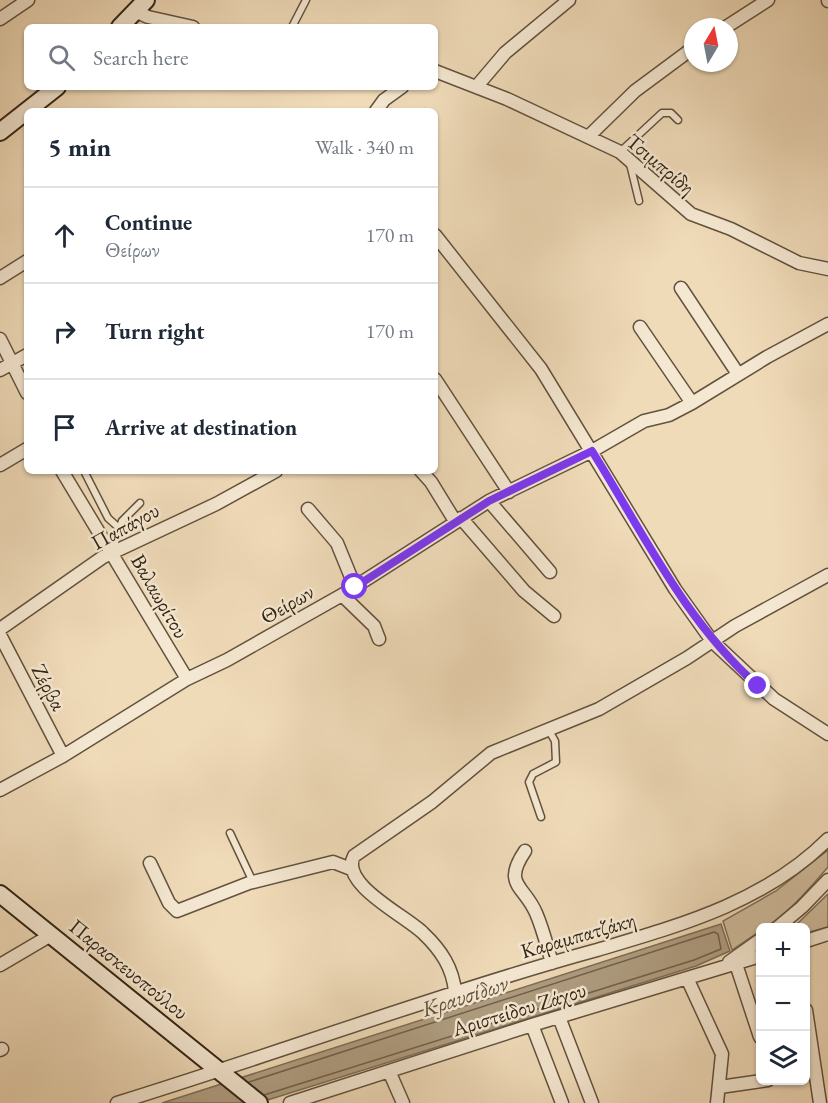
<!DOCTYPE html>
<html lang="en">
<head>
<meta charset="utf-8">
<style>
	:root { --surface:#fff; --page:#f2f2f3; --text:#1f2937; --muted:#747a83; --line:#e0e1e3 }
	body { margin:0; font-family:"EB Garamond",serif; background:var(--page); color:var(--text) }
	.controls { position:absolute; right:18px; bottom:18px; display:grid; overflow:hidden; border-radius:9px; box-shadow:0 2px 4px #0004 }
	.controls button { width:54px; height:54px; display:grid; place-items:center; padding:0; border:0; border-bottom:2px solid var(--line); background:var(--surface); color:var(--text); font:30px sans-serif }
	.compass { position:absolute; left:684px; top:18px; width:54px; height:54px; border-radius:50%; background:var(--surface); box-shadow:0 2px 4px #0004; rotate:10deg }
	.stop { position:absolute; width:18px; height:18px; margin:-14px; border:4px solid #7c3aed; border-radius:50%; background:#fff }
	.stop.end { background:#7c3aed; border-color:#fff; box-shadow:0 2px 6px #0008 }
	.list { margin:0; padding:0; list-style:none }
	h2 { display:flex; justify-content:space-between; align-items:center; height:78px; margin:0; padding:0 24px; font-size:26px }
	h2 small { font-size:20px; font-weight:400; color:var(--muted) }
	.list li { display:grid; grid-template-columns:39px 1fr auto; gap:18px; align-items:center; box-sizing:border-box; height:96px; padding:0 24px; border-top:2px solid var(--line) }
	.list b { display:block; font-size:22px; white-space:nowrap }
	.list p { margin:0; font-size:20px; white-space:nowrap; color:var(--muted) }
	.list em { font-size:20px; font-style:normal; color:var(--muted) }
	.icon { flex:none; width:33px; height:33px; fill:none; stroke:currentColor; stroke-width:2; stroke-linecap:round; stroke-linejoin:round }
	.map { position:relative; flex:none; width:828px; height:1103px; overflow:hidden }
	.search { position:absolute; background:var(--surface); box-shadow:0 2px 4px #0004; left:24px; top:24px; width:414px; height:66px; display:flex; align-items:center; gap:15px; box-sizing:border-box; padding:0 21px; border-radius:9px; color:var(--muted); font-size:22px }
	.panel { position:absolute; background:var(--surface); box-shadow:0 2px 4px #0004; left:24px; top:108px; width:414px; height:366px; border-radius:9px }
	.map>svg:first-child { display:block }
	.green { fill:#d0bc9d; stroke:#817059; stroke-width:1.5 }
	.water { fill:#af9d81; stroke:#7d6d56; stroke-width:1.5 }
	.lines { fill:none; stroke-linecap:round; stroke-linejoin:round }
	.shore { stroke:#70604b; stroke-width:1.5 }
	.lane-casing { stroke:#62523e; stroke-width:9 }
	.street-casing { stroke:#62523e; stroke-width:15 }
	.secondary-casing { stroke:#322415; stroke-width:20 }
	.lane { stroke:#f5e8d2; stroke-width:6 }
	.street { stroke:#f5e8d2; stroke-width:12 }
	.secondary { stroke:#f5e8d2; stroke-width:16 }
	.route { stroke:#7c3aed; stroke-width:8 }
	.labels { text-anchor:middle; dominant-baseline:central; stroke-width:5; stroke-linejoin:round; paint-order:stroke }
	.street-label { font-size:21px; fill:#322415; stroke:#f5e8d2 }
	.water-label { font-size:22px; font-style:italic; fill:#5e4e3b; stroke:#f5e8d2 }
</style>
</head>
<body>
<div class="map">
<svg width="828" height="1103" viewBox="0 0 828 1103">
	<rect width="100%" height="100%" fill="#f0dbb9"/>
	<filter id="stains"><feTurbulence type="fractalNoise" baseFrequency=".00333" numOctaves="4"/><feColorMatrix values="0 0 0 0 .2 0 0 0 0 .09 0 0 0 0 .02 0 0 0 .5 -.17"/></filter>
	<radialGradient id="worn" r=".72"><stop offset=".6" stop-color="#630" stop-opacity="0"/><stop offset="1" stop-color="#630" stop-opacity=".3"/></radialGradient>
	<!-- green -->
	<path class="green" d="M828,850v17c-12,14 -50,60 -68,61v3l-28,19 -9,-29 53,-30z
		M828,894v33l-22,6v-5l-12,-1z"/>
	<!-- water -->
	<path class="water" d="M721,924l9,27 -34,15 -438,137h-96z"/>
	<g class="lines">
		<!-- shore -->
		<path class="shore" d="M249,1082l465,-150 4,2 3,15 -27,11 -430,135"/>
		<!-- lane casing -->
		<g class="lane-casing">
			<path id="lane" d="M292,27l14,-27
				M620,152l42,-39h9l7,7
				M630,164l9,37
				M84,471l24,47 11,10
				M112,552l10,-31 18,-18
				M541,817l-12,-35 4,-8 23,-12 -1,-21 -7,-12
				M230,833l23,49"/>
		</g>
		<!-- street casing -->
		<g class="street-casing">
			<path id="street" d="M828,0v1
				M135,11l13,6 45,10
				M0,19l28,-19
				M726,27l42,-27
				M435,71l72,28 113,53 71,62 40,15 68,34 29,6
				M477,86l28,-33 64,-53
				M376,111l8,-11 18,-13
				M589,136l46,-45 58,-43
				M435,235l106,134 134,220 37,52 62,58 54,35
				M0,278l27,-17
				M681,288l57,86
				M640,327l52,76
				M0,339l27,54
				M0,370l27,-15
				M435,379l74,113
				M0,465l27,-16
				M62,471l125,208
				M421,471l10,11 24,39
				M489,501l61,71
				M308,509l29,34 18,44
				M461,518l63,73 30,25
				M342,595l32,31 5,13
				M0,629l103,-72 113,-53 60,-33
				M0,635l63,121
				M0,790l63,-34 124,-77 40,-19 115,-65 147,-94 103,-50 52,-30 25,-6 23,-12 75,-46 61,-33
				M525,851c-23,34 -1,34 11,62 7,16 11,33 16,50
				M150,863l19,40 8,8 72,-28 84,-21 18,7
				M777,928l25,-21 26,-27
				M806,941l22,-7
				M729,962l31,-22
				M736,964l24,73
				M0,965l51,-30
				M687,978l35,76 -5,49
				M455,992c-2,-24 -14,-42 -32,-59 -17,-17 -84,-49 -69,-77l78,-54 59,-49 108,-44 88,-51 48,-32 93,-51
				M806,1010l14,93
				M559,1017l33,86
				M532,1025l30,78
				M0,1050l2,-1
				M389,1071l14,32
				M720,1087l48,-7
				M117,1103c113,-35 224,-74 337,-110 47,-15 95,-30 143,-43 84,-25 168,-48 231,-111
				M290,1103l242,-78 228,-69"/>
		</g>
		<!-- secondary casing -->
		<g class="secondary-casing">
			<path id="secondary" d="M120,27l26,-27
				M0,132l57,-45
				M0,894l259,209"/>
		</g>
		<!-- lane -->
		<use href="#lane" class="lane"/>
		<!-- street -->
		<use href="#street" class="street"/>
		<!-- secondary -->
		<use href="#secondary" class="secondary"/>
	</g>
	<g class="lines">
		<!-- route -->
		<path class="route" d="M355,587l134,-86 103,-50c52,83 92,169 166,235"/>
	</g>
	<g class="labels">
		<!-- street labels -->
		<g class="street-label">
			<text transform="translate(661 164) rotate(40)">Τσιμπρίδη</text>
			<text transform="translate(125 526) rotate(-29)">Παπάγου</text>
			<text transform="translate(160 596) rotate(60)">Βαλαωρίτου</text>
			<text transform="translate(287 604) rotate(-30)">Θείρων</text>
			<text transform="translate(49 687) rotate(62)">Ζέρβα</text>
			<text transform="translate(578 935) rotate(-16)">Καραμπατζάκη</text>
			<text transform="translate(129 969) rotate(39)">Παρασκευοπούλου</text>
			<text transform="translate(519 1009) rotate(-17)">Αριστείδου Ζάχου</text>
		</g>
		<!-- water labels -->
		<g class="water-label">
			<text transform="translate(465 996) rotate(-18)">Κραυσίδων</text>
		</g>
	</g>
	<rect width="100%" height="100%" filter="url(#stains)"/>
	<rect width="100%" height="100%" fill="url(#worn)"/>
</svg>
<div class="controls">
<button>+</button>
<button>−</button>
<button><svg class="icon" aria-label="layers" viewBox="0 0 24 24"><path d="M12 4l9 5-9 5-9-5zM3 14l9 5 9-5"/></svg></button>
</div>
<svg class="compass" viewBox="-18 -18 36 36"><path d="M0-13l5 13h-10z" fill="#e53935"/><path d="M0 13l5-13h-10z" fill="#747a83"/></svg>
<div class="stop" style="left:355px;top:587px"></div>
<div class="stop end" style="left:758px;top:686px"></div>
<div class="search"><svg class="icon" aria-label="search" viewBox="0 0 24 24"><circle cx="10" cy="10" r="6"/><path d="M15 15l6 6"/></svg>Search here</div>
<section class="panel">
<h2>5 min<small>Walk · 340 m</small></h2>
<ul class="list">
<li><svg class="icon" aria-label="ahead" viewBox="0 0 24 24"><path d="M12 20V5M6 11l6-6 6 6"/></svg><div><b>Continue</b><p>Θείρων</p></div><em>170 m</em></li>
<li><svg class="icon" aria-label="right" viewBox="0 0 24 24"><path d="M7 20v-9h11M14 6l5 5-5 5"/></svg><div><b>Turn right</b></div><em>170 m</em></li>
<li><svg class="icon" aria-label="arrive" viewBox="0 0 24 24"><path d="M6 21V4h12l-3 4 3 4H6"/></svg><div><b>Arrive at destination</b></div></li>
</ul>
</section>
</div>
</body>
</html>
